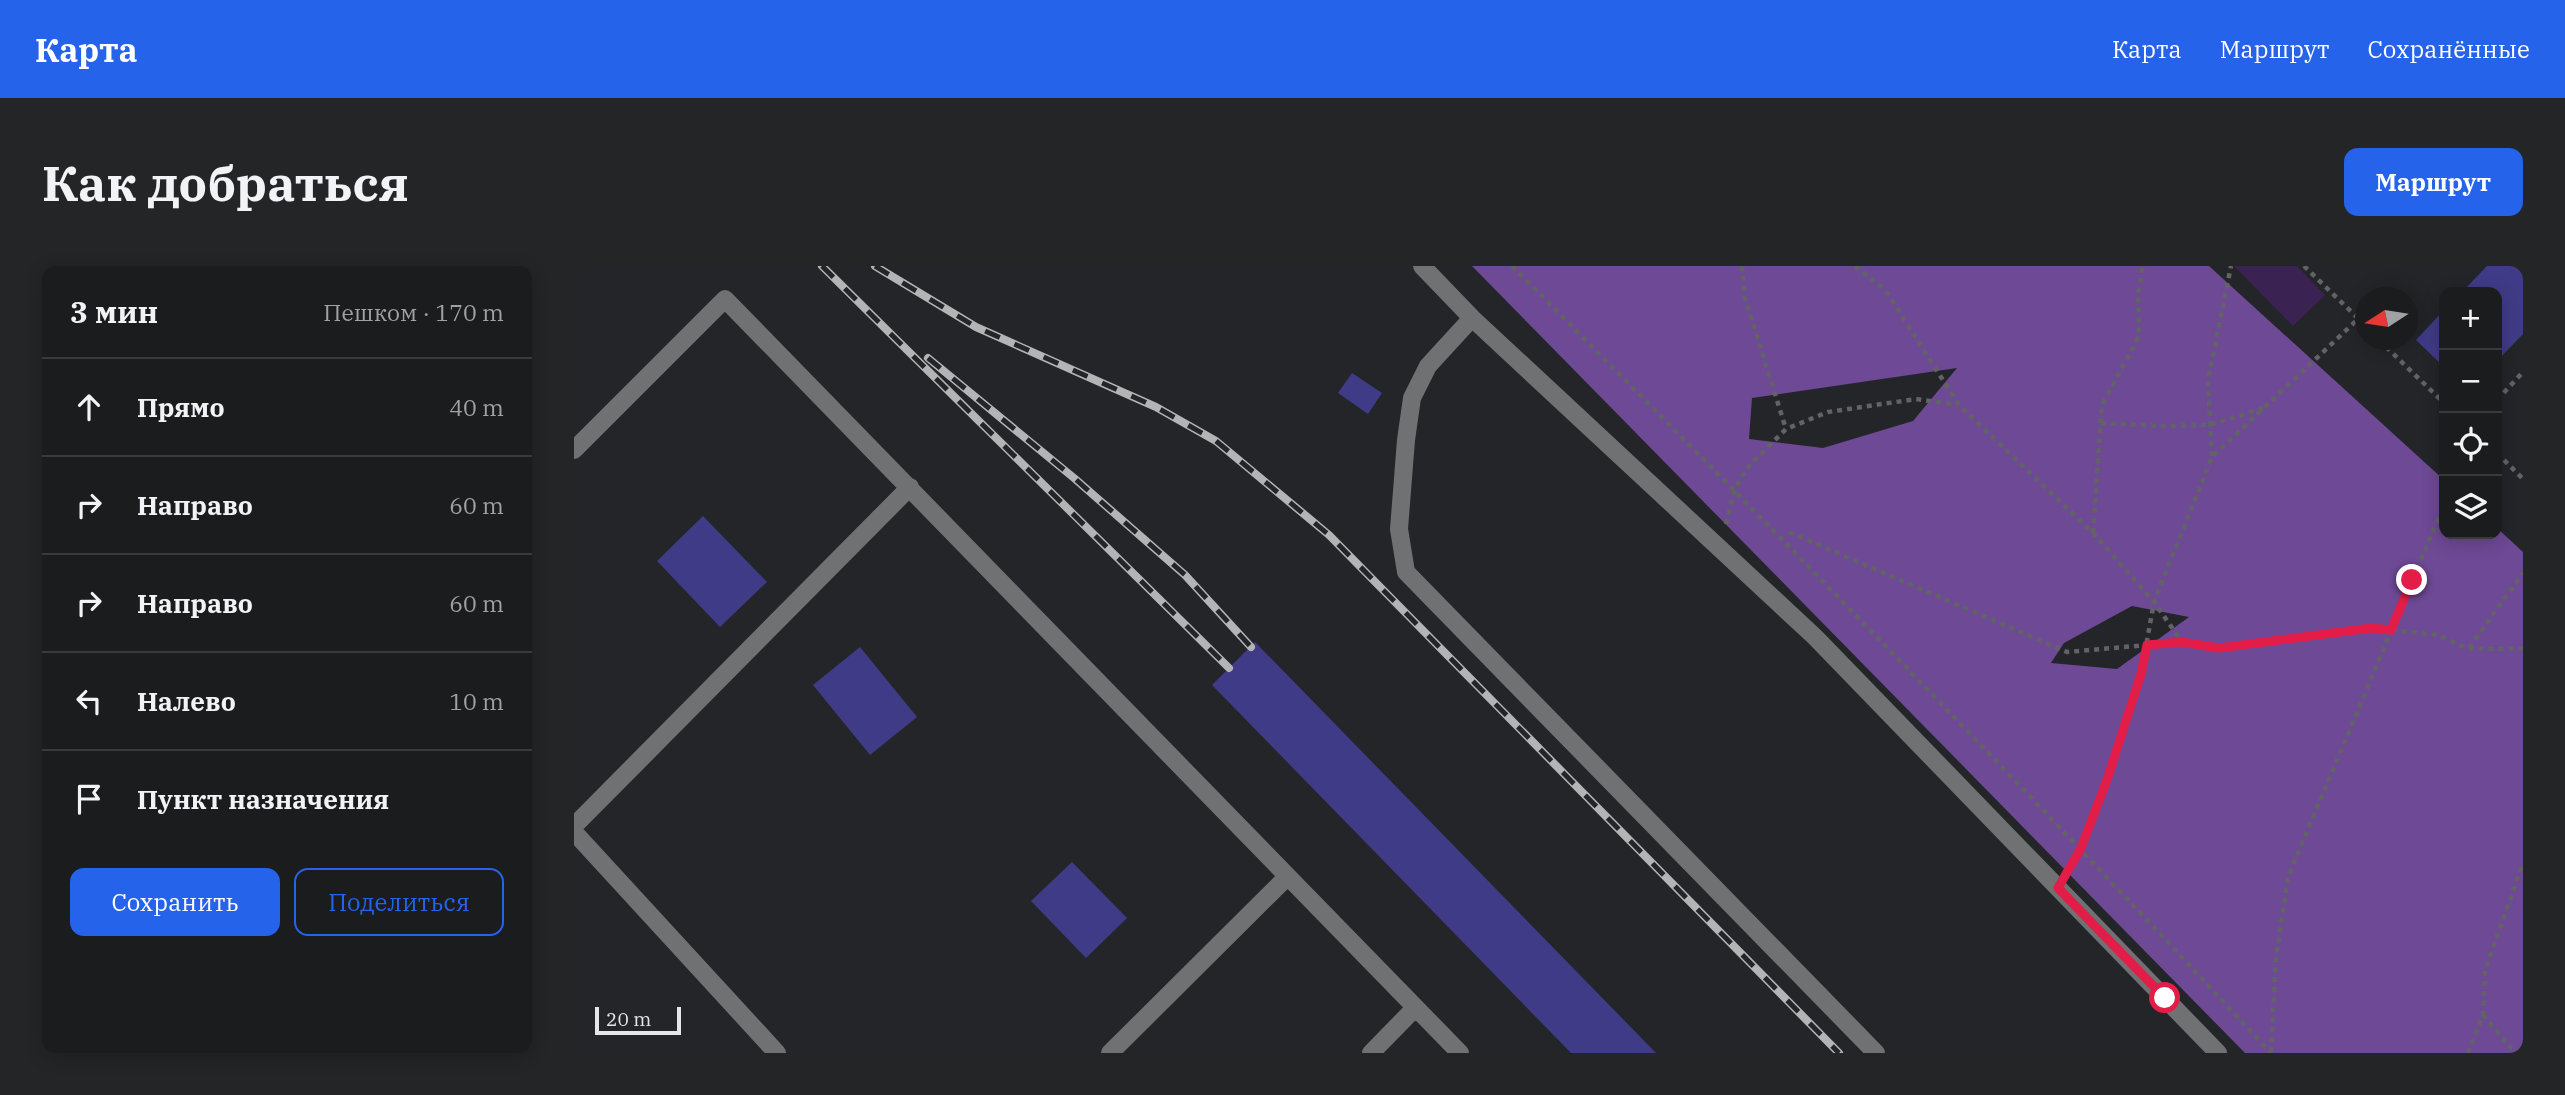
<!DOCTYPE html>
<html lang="ru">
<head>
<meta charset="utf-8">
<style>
	:root { --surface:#1b1c1e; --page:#242527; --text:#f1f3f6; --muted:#a0a1a4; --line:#393a3c; --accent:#2563eb }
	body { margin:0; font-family:"IBM Plex Serif",serif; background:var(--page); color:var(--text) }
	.controls { position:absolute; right:21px; top:21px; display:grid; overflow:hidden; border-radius:14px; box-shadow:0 4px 18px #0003 }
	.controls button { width:63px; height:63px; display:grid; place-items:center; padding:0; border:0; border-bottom:2px solid var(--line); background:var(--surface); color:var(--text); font:35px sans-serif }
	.compass { position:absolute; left:1781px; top:21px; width:63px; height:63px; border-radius:50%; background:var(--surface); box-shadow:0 4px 18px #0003; rotate:258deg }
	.scale { position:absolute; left:21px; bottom:18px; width:86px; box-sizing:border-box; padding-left:7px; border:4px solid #e5e6e7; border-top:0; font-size:19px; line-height:24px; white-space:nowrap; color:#e5e6e7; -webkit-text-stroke:5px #242528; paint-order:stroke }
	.stop { position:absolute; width:21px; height:21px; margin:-16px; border:5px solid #e11d48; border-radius:50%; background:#fff }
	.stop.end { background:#e11d48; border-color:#fff; box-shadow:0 2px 7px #0008 }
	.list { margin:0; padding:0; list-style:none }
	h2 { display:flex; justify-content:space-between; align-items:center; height:91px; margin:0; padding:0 28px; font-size:30px }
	h2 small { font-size:23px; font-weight:400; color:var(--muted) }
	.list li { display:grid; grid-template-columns:46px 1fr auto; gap:21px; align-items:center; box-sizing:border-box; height:98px; padding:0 28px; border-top:2px solid var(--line) }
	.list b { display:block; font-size:26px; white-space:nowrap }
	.list em { font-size:23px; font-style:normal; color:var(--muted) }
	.actions { display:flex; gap:14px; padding:21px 28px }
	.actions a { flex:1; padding:16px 0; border:2px solid var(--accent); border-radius:14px; text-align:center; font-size:24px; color:var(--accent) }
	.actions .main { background:var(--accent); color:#fff }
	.icon { flex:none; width:38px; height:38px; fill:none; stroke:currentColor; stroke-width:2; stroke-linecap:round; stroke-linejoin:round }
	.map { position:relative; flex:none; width:1949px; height:787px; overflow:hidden; border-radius:14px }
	header { display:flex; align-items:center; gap:42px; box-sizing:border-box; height:98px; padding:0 35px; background:var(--accent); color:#fff }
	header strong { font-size:33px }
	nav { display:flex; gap:38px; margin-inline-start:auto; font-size:24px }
	.intro { display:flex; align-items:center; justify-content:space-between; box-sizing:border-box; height:168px; padding:0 42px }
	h1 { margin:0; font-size:49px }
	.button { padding:18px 32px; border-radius:14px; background:var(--accent); color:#fff; font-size:24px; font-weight:700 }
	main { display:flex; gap:42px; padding:0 42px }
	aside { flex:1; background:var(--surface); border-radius:14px; box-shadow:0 4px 18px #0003 }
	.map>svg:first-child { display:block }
	.green { fill:#3a2352 }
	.forest { fill:#6e4995; fill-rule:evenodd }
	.building { fill:#403b87 }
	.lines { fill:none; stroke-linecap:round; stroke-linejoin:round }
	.path { stroke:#626366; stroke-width:4.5; stroke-dasharray:5 5; stroke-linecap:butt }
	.minor { stroke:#707172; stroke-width:18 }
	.rail-casing { stroke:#b3b4b5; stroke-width:8 }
	.rail { stroke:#242528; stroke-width:5; stroke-dasharray:16; stroke-linecap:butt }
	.route { stroke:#e11d48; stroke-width:9 }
</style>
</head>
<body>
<header>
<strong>Карта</strong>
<nav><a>Карта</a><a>Маршрут</a><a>Сохранённые</a></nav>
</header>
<div class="intro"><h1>Как добраться</h1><a class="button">Маршрут</a></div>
<main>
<aside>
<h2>3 мин<small>Пешком · 170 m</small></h2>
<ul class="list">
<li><svg class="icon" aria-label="ahead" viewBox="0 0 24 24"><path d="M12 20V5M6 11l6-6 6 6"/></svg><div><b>Прямо</b></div><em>40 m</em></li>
<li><svg class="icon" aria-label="right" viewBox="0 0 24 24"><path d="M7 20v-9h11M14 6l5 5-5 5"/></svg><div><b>Направо</b></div><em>60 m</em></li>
<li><svg class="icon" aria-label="right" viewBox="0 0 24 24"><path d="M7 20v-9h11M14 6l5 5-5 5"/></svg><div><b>Направо</b></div><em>60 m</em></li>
<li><svg class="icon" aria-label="left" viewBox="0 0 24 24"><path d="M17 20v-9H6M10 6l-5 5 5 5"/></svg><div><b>Налево</b></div><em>10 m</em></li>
<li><svg class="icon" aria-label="arrive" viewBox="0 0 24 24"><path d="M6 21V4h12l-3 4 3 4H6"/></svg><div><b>Пункт назначения</b></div></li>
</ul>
<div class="actions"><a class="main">Сохранить</a><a>Поделиться</a></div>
</aside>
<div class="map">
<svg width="1949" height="787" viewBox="0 0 1949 787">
	<rect width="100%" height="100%" fill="#242528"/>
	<!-- green -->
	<path class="green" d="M1660,0h63l28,29 -32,31z"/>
	<!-- forest -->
	<path class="forest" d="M898,0h737l235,214v54h53v-6l26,24v501h-278zM1383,102l-44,53 -90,27 -74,-9 3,-41zM1558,340l57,11 -72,52 -66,-6 13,-20z"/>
	<!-- building -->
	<path class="building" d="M1913,0h36v68l-26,27v-69h-35z
		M1870,44v57l-28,-27z
		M778,107l30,20 -14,21 -30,-21z
		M129,250l64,66 -47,45 -63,-66z
		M681,376l401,411h-85l-359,-368z
		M286,381l57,70 -47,38 -57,-70z
		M498,596l55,56 -41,40 -55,-57z"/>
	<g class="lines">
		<!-- path -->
		<path class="path" d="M938,0c257,258 511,519 759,787
			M1168,0l2,29 42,134
			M1281,0l30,24 74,115 134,128 61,69 28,40
			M1730,0l62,60
			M1805,74l65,63
			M1923,134l26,-28
			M1527,157l60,3 49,-1 53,-17
			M1923,187l26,26
			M1638,190l-4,-75 23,-115
			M1152,258l9,-34 11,-21 40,-40 42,-17 88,-13 42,6
			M1215,266l278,120 115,-10 37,6 152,-20 67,7 30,14h55
			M1519,267l9,-128 37,-69 -1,-42 5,-28
			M1895,382l54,-75
			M1495,603l12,-21 27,-71 33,-103 13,-72 58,-145 146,-138
			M1909,749l28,33 10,5
			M1697,786l5,-95 12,-80 156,-372
			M1894,787l15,-38 2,-45 38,-107"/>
		<!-- minor -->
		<path class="minor" d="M848,0l50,52 343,319 403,416
			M898,52l-44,48 -16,32 -6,42 -7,89 7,43 470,481
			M0,184l151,-151 735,754
			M0,560l336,-339
			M0,566l203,221
			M536,787l177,-176
			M797,787l44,-45"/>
		<!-- rail casing -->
		<g class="rail-casing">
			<path id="rail" d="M248,0l407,402
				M301,0l101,61 180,80 60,34 113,94 510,518
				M354,92l146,120 111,97 66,72"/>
		</g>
		<!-- rail -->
		<use href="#rail" class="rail"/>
	</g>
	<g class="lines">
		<!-- route -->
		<path class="route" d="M1591,732l-107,-110 23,-40 27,-71 33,-103 6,-29 35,-3 37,6 152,-20 20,2 21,-50"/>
	</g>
</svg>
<div class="controls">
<button>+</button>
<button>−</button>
<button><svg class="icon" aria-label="locate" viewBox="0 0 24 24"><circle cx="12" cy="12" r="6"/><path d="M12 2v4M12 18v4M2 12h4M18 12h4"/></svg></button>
<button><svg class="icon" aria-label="layers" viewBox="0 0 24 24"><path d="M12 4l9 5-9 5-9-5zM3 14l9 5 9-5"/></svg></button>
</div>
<svg class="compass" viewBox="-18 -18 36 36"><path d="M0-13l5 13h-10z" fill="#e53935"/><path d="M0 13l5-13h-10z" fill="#a0a1a4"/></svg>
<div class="scale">20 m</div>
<div class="stop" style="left:1591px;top:732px"></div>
<div class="stop end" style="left:1838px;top:314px"></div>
</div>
</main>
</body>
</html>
